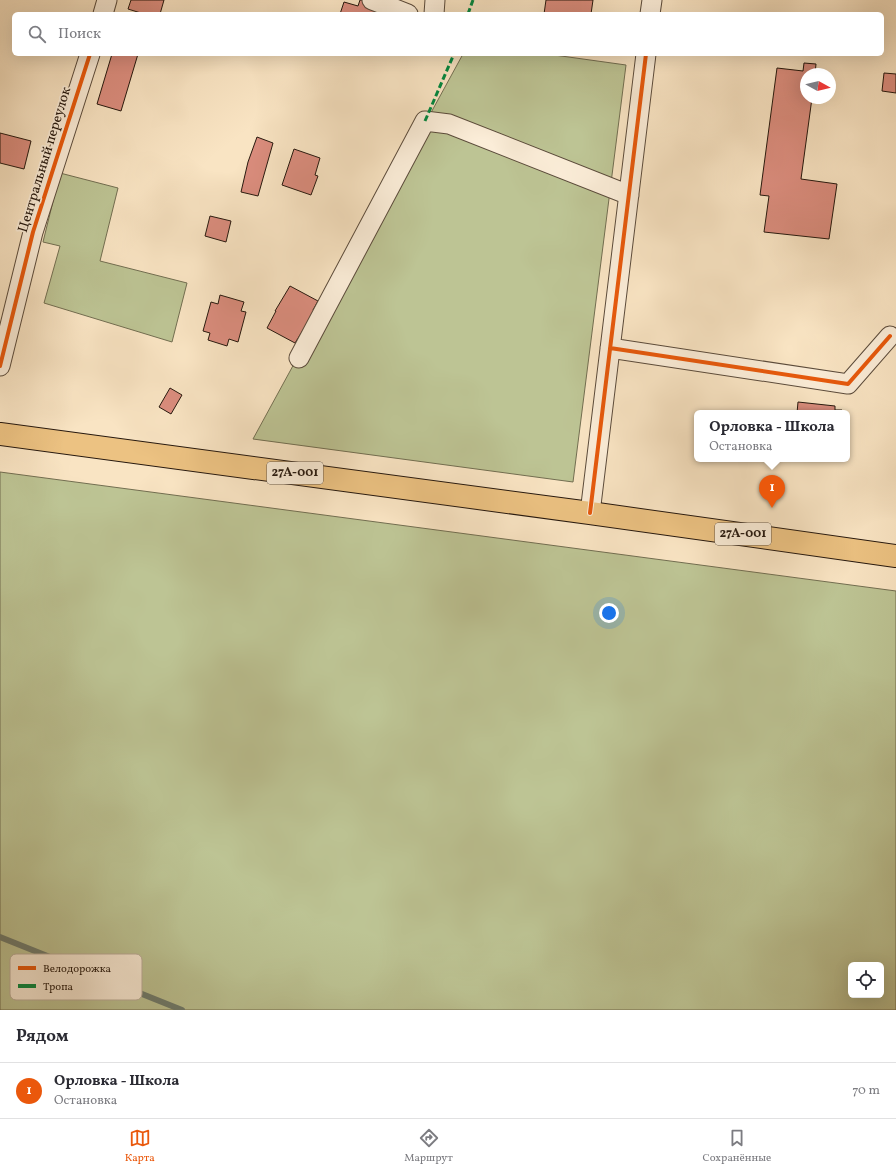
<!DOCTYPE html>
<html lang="ru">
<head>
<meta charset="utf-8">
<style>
	:root { --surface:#fff; --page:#f2f2f3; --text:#2b2b33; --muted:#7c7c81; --line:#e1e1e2; --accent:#ea580c }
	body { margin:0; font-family:Vollkorn,serif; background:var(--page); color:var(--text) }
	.controls { position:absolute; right:12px; bottom:12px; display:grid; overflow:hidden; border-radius:6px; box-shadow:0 4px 16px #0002 }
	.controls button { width:36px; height:36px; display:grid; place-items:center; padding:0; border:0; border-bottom:1px solid var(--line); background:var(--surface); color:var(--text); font:20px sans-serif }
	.compass { position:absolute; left:800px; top:68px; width:36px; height:36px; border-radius:50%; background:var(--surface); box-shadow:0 4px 16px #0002; rotate:98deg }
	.you { position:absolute; left:609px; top:613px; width:14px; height:14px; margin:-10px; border:3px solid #fff; border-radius:50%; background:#1a73e8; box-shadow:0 0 0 6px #1a73e833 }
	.badge { display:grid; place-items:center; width:26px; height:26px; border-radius:50%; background:var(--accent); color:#fff; font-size:13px; font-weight:700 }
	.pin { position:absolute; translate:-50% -33px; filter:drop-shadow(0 1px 2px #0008) }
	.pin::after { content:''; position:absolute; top:21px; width:14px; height:12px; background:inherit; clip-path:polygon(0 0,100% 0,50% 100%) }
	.popup { position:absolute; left:694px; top:410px; width:156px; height:52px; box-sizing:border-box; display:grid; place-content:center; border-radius:6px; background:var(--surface); filter:drop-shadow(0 1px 3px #0005); font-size:13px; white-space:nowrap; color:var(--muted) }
	.popup b { font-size:15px; color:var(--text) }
	.popup::after { content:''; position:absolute; left:50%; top:100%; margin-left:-8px; border:8px solid transparent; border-top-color:var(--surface) }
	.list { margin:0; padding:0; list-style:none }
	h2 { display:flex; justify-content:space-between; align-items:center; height:52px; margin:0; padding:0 16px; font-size:17px }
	h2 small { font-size:13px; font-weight:400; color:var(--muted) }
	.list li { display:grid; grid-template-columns:26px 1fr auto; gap:12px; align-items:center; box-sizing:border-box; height:56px; padding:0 16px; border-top:1px solid var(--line) }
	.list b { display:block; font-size:15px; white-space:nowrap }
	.list p { margin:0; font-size:13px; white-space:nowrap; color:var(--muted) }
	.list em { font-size:13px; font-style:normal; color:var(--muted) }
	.icon { flex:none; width:22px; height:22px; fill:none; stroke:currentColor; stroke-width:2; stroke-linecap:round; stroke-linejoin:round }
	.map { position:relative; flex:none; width:896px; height:1010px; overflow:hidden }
	.search { position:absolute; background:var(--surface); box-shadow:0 4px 16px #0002; left:12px; right:12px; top:12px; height:44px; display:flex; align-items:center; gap:10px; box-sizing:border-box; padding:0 14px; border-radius:6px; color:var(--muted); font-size:15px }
	.sheet { height:108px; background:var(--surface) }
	nav { display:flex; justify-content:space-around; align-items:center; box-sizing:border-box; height:56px; border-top:1px solid var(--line); background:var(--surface); font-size:11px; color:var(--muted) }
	nav a { display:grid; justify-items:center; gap:2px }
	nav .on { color:var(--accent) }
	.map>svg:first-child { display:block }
	.green { fill:#bdc494; stroke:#726e51; fill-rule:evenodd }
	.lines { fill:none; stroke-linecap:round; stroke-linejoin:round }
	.stream { stroke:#6f7c6e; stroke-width:6 }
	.building { fill:#db8d7e; stroke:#26180e }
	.minor-casing { stroke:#5b4b3b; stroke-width:21 }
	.major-casing { stroke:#26180e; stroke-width:24 }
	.minor { stroke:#fbedd8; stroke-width:19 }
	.major { stroke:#ecc282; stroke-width:22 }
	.quiet { stroke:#00873e; stroke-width:3; stroke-dasharray:6 3; stroke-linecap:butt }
	.cycleway-casing { stroke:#fbedd8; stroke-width:6 }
	.cycleway { stroke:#e8590c; stroke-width:4 }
	.labels { text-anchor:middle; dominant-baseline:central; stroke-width:3.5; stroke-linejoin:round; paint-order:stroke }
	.shield { fill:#fbedd8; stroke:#66584b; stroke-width:1 }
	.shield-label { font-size:13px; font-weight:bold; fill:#26180e }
	.street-label { font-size:14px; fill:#26180e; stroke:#fbedd8 }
	.key { fill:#fbedd8; stroke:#bbad9b; stroke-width:1 }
	.key-label { font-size:11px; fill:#26180e }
</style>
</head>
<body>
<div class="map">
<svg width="896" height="1010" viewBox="0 0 896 1010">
	<rect width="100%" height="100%" fill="#f9e4c3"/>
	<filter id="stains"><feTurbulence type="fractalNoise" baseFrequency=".005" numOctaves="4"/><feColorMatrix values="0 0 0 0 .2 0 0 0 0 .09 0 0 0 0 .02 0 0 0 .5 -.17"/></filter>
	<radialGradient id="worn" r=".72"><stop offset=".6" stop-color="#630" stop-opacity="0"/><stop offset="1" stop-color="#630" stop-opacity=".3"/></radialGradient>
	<!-- green -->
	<path class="green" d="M463,54h84l79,11 -53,417 -320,-43z
		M60,173l58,15 -18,73 87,22 -15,59 -128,-39 16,-57 -17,-4z
		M0,472l896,119v419h-896zM851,965h30v30h-30z"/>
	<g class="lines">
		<!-- stream -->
		<path class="stream" d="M0,937l182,73"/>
	</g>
	<!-- building -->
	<path class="building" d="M131,0h33l-4,14h-16l-16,-5z
		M360,0h17l22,14h-59l4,-12 14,4z
		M546,0h47l-2,14h-47z
		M112,54h26l-17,57 -24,-7z
		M804,63l12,1 -1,10h-9v24h6l-11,81 36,5 -8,55 -65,-7 5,-36 -9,-1 17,-127 26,3z
		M884,73l12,1v19l-14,-2z
		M0,133l31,8 -7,28 -24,-6z
		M257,137l16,6 -15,53 -17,-4 7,-30z
		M294,149l26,9 -5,17 3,1 -7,19 -29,-10z
		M210,216l21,5 -5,21 -21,-6z
		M290,286l28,15 -5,9 2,1 -20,32 -28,-15 9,-17h-1z
		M220,295l24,7 -3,9 5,1 -8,30 -9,-3 -2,7 -19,-6 2,-7 -7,-2 8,-29 7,2z
		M170,388l12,7 -11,19 -12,-7z
		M798,402l37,4v4h7l-1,3h-44z"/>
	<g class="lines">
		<!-- minor casing -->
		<g class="minor-casing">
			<path id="minor" d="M372,0l36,14
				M103,14l4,-14
				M434,14l1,-14
				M650,14l2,-14
				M610,348l238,36 42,-48
				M299,358l126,-237 24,3 180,71
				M0,366l33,-134 57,-178
				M590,513l56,-459"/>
		</g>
		<!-- major casing -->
		<g class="major-casing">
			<path id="major" d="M0,434l590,79 306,43"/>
		</g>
		<!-- minor -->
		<use href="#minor" class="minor"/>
		<!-- major -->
		<use href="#major" class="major"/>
		<!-- quiet -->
		<path class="quiet" d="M468,14l5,-14
			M425,121l29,-67"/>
		<!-- cycleway casing -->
		<g class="cycleway-casing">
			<path id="cycleway" d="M610,348l238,36 42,-48
				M0,366l33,-134 57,-178
				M590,513l56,-459"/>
		</g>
		<!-- cycleway -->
		<use href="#cycleway" class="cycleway"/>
	</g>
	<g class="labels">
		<!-- shield labels -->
		<g class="shield">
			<rect x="267" y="462" width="56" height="22" rx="3"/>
			<rect x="715" y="523" width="56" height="22" rx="3"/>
		</g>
		<g class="shield-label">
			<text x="295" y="473">27А-001</text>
			<text x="743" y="534">27А-001</text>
		</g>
		<!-- street labels -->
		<g class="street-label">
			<text transform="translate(45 160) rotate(-73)">Центральный переулок</text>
		</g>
	</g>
	<!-- legend -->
	<rect x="10" y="954" width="132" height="46" rx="6" class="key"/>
	<rect x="18" y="966" width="18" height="4" fill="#e8590c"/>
	<rect x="18" y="984" width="18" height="4" fill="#00873e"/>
	<g class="key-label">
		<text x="43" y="972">Велодорожка</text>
		<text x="43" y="990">Тропа</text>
	</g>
	<rect width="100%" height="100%" filter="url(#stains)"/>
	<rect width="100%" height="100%" fill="url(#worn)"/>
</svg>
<div class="controls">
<button><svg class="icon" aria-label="locate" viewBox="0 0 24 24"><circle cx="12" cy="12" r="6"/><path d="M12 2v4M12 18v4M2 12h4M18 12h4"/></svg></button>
</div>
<svg class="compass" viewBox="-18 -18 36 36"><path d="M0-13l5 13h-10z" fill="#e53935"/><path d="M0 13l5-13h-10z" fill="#7c7c81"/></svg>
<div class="you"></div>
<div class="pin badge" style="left:772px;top:508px">1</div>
<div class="popup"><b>Орловка - Школа</b>Остановка</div>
<div class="search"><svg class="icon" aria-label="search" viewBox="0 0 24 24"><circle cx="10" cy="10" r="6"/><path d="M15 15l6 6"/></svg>Поиск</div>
</div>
<section class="sheet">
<h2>Рядом<small></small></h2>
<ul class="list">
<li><span class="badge">1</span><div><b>Орловка - Школа</b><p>Остановка</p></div><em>70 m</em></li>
</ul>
</section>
<nav>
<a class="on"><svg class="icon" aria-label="map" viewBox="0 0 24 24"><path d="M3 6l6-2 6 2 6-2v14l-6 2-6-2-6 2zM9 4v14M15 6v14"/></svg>Карта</a>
<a><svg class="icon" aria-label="directions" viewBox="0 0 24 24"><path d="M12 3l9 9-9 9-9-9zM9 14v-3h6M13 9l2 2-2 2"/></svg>Маршрут</a>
<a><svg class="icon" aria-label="saved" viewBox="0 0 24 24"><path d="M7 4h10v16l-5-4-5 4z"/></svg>Сохранённые</a>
</nav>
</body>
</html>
